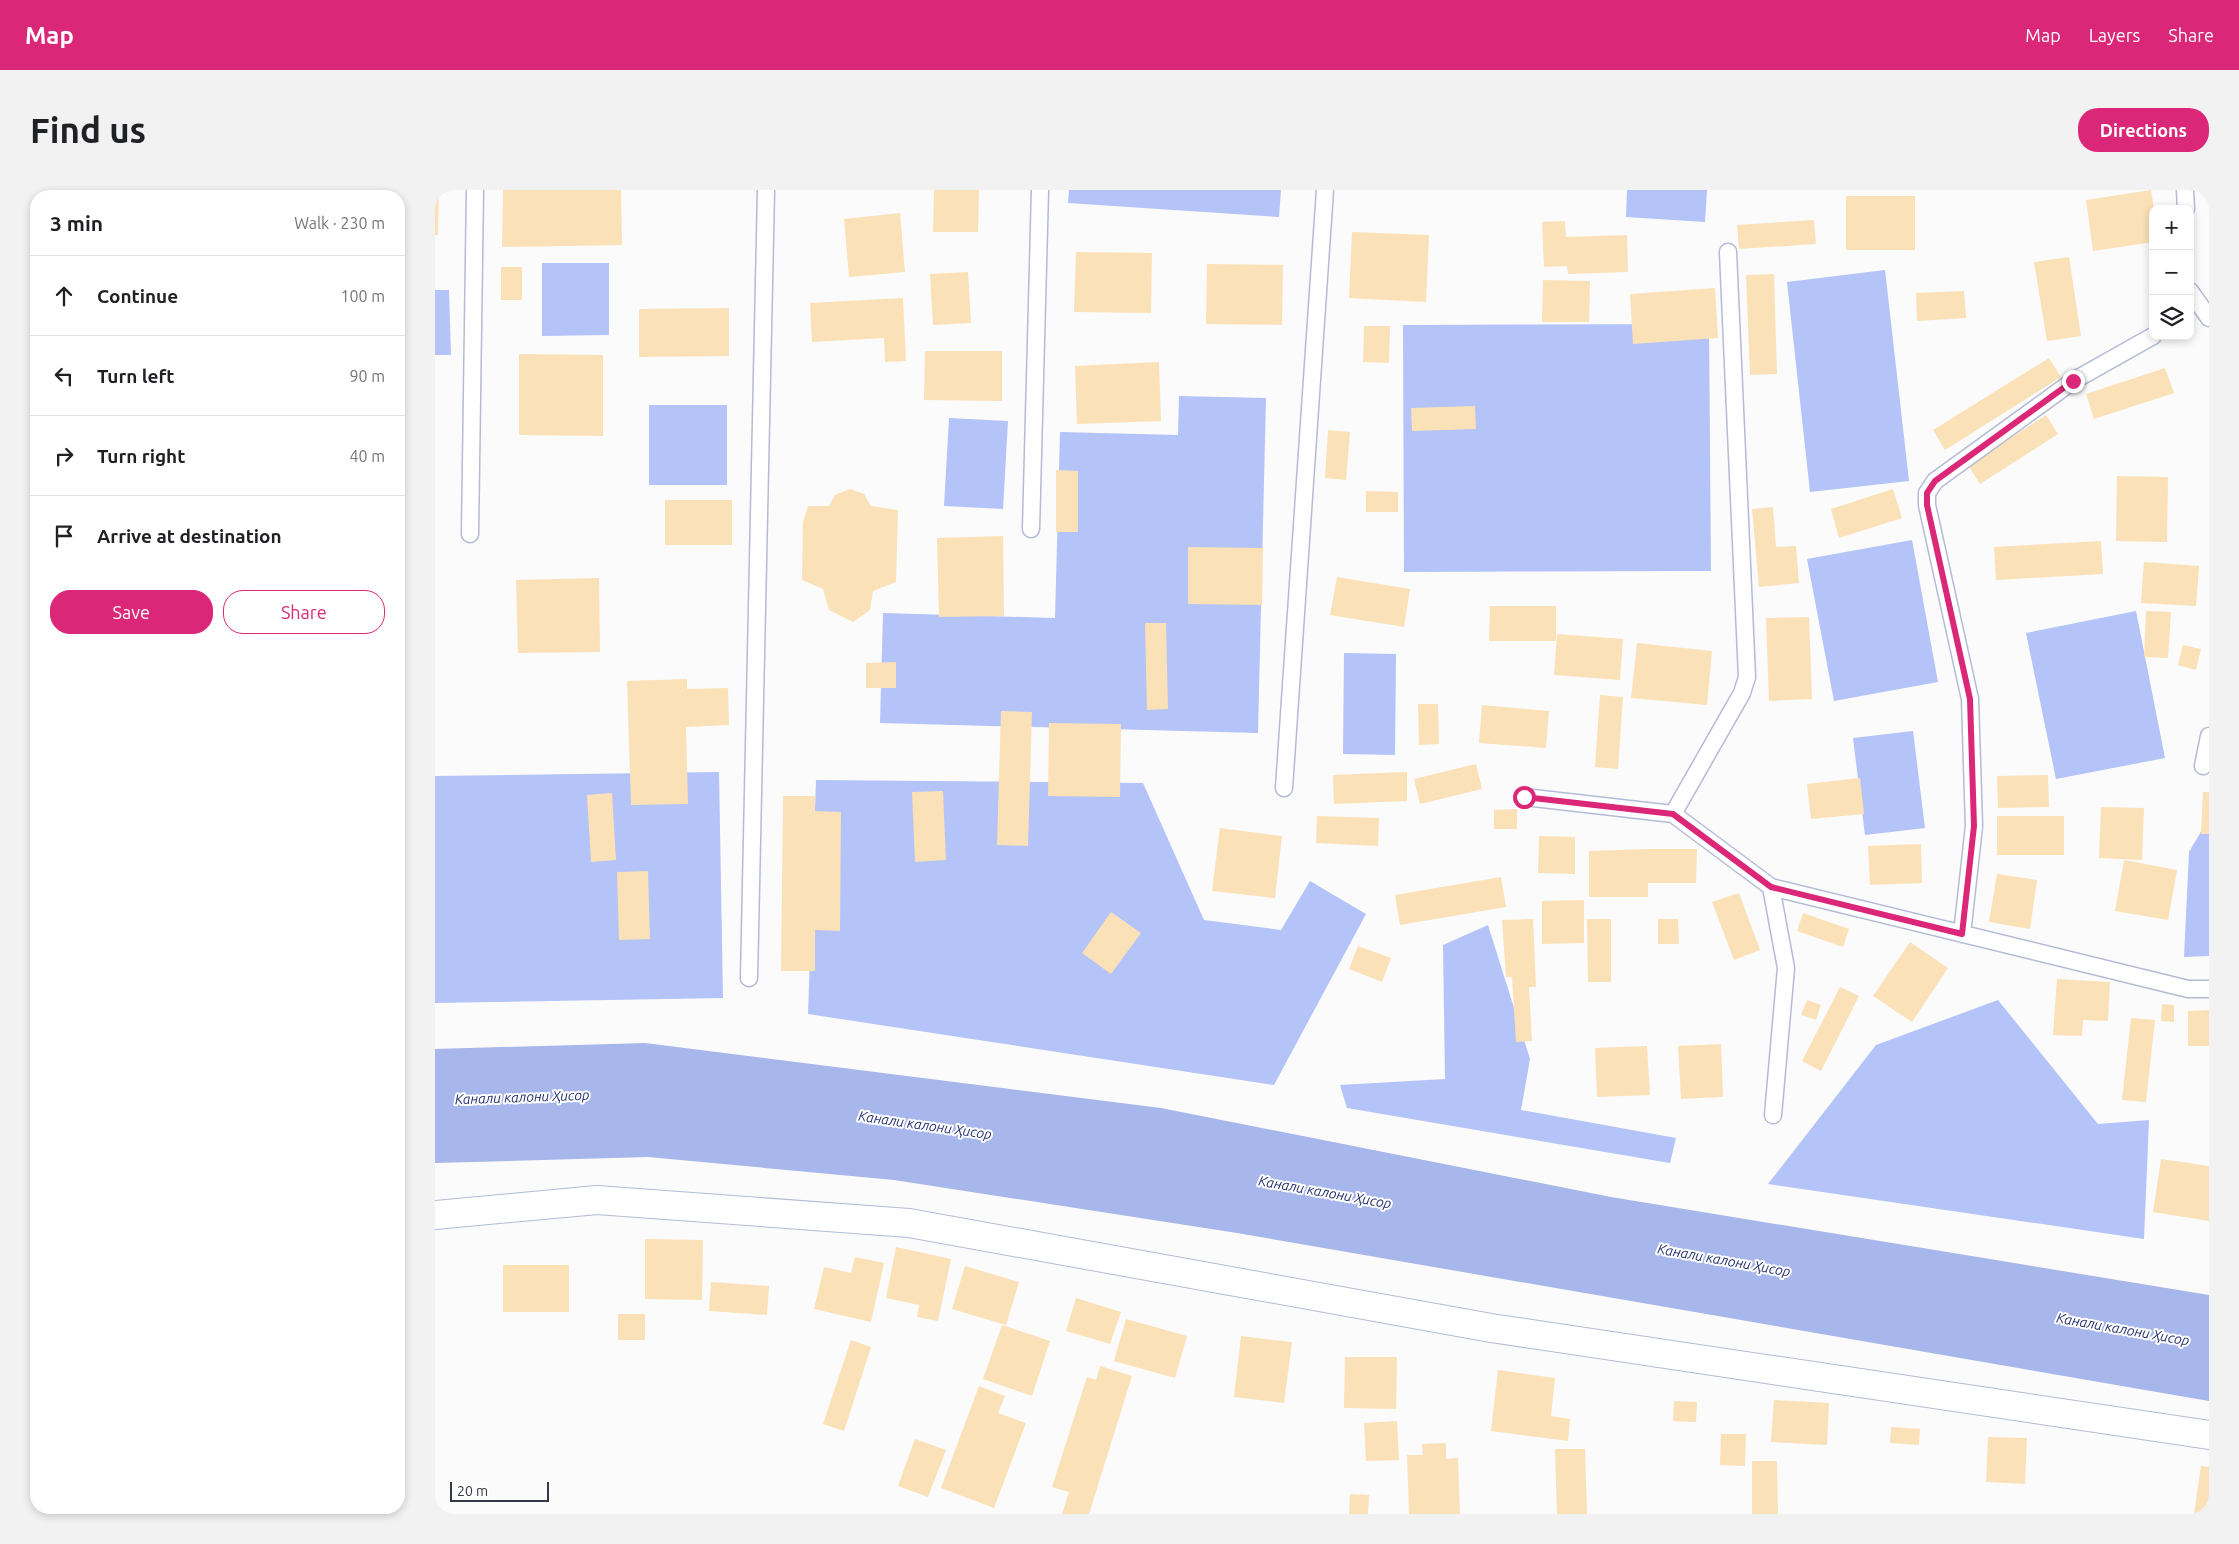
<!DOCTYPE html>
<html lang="en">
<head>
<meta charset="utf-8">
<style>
	:root { --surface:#fff; --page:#f2f2f2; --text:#202124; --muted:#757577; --line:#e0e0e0; --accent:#db2777 }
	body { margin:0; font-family:Ubuntu,sans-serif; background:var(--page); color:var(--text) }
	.controls { position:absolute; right:15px; top:15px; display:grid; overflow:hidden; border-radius:10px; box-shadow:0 2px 8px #0003 }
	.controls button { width:45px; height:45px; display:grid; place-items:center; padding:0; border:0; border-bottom:1px solid var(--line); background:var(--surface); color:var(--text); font:25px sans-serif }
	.scale { position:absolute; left:15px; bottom:12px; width:99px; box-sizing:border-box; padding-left:5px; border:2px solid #353843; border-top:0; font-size:14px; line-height:18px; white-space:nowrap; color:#353843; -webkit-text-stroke:4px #fff; paint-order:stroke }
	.stop { position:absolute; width:15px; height:15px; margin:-11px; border:4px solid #db2777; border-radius:50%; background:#fff }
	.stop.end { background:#db2777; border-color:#fff; box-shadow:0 1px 5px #0008 }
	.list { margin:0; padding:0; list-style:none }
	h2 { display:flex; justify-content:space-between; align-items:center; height:65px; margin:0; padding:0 20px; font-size:21px }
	h2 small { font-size:16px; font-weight:400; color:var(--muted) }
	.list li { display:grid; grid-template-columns:32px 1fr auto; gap:15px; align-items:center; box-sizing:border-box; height:80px; padding:0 20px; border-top:1px solid var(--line) }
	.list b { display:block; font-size:19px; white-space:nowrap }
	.list em { font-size:16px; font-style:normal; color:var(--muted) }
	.actions { display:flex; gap:10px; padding:15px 20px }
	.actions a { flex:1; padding:11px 0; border:1px solid var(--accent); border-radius:20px; text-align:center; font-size:18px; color:var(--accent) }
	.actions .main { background:var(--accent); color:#fff }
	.icon { flex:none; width:28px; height:28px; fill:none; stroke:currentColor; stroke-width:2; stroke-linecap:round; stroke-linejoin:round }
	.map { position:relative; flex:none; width:1774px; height:1324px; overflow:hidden; border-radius:20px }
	header { display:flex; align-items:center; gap:30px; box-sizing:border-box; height:70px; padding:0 25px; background:var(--accent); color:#fff }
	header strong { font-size:24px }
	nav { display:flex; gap:28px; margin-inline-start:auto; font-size:18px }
	.intro { display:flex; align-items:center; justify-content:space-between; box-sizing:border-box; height:120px; padding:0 30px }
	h1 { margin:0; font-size:35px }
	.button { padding:12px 22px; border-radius:20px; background:var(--accent); color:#fff; font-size:18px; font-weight:700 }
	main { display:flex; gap:30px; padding:0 30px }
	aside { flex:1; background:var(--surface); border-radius:20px; box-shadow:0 2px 8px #0003 }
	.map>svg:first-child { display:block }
	.forest { fill:#b4c3f8 }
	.water { fill:#a7b6eb }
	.building { fill:#fbe1b7 }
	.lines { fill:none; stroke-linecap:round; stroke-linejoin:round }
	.lane-casing { stroke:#b3bbd6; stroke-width:19 }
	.street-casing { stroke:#b3bbd6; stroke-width:30 }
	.lane { stroke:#fff; stroke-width:16 }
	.street { stroke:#fff; stroke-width:28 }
	.route { stroke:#db2777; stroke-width:6 }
	.labels { text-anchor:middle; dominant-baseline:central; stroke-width:4; stroke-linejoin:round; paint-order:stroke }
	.water-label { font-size:14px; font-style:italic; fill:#283371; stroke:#fff }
</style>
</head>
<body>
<header>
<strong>Map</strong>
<nav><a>Map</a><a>Layers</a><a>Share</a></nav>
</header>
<div class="intro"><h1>Find us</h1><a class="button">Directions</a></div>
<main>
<aside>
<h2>3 min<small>Walk · 230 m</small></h2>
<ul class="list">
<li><svg class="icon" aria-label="ahead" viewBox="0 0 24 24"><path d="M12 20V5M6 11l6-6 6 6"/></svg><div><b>Continue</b></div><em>100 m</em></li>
<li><svg class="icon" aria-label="left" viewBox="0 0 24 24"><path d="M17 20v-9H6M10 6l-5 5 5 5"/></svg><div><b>Turn left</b></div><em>90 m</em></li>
<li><svg class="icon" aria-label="right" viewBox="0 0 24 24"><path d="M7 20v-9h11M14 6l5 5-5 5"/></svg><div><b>Turn right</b></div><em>40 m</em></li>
<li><svg class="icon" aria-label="arrive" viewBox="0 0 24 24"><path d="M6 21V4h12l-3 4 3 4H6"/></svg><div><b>Arrive at destination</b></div></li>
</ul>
<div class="actions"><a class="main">Save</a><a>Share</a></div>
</aside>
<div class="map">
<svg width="1774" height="1324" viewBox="0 0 1774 1324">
	<rect width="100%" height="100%" fill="#fbfbfb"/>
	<!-- forest -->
	<path class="forest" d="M634,0h212l-2,27 -211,-14z
		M1192,0h80l-2,32 -79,-5z
		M107,73h67v72l-67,1z
		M1450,80l24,211 -99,11 -23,-210z
		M0,100h14l2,65h-16z
		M1274,134l2,247 -307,1 -1,-247z
		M744,206l87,2 -8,335 -378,-10 3,-110 172,5 5,-186 118,3z
		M214,215h78v80h-78z
		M514,228l59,3 -5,88 -59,-3z
		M1477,350l26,142 -104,19 -27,-142z
		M1701,421l29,147 -109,21 -30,-146z
		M909,463l52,1 -1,101 -52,-1z
		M1478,541l12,97 -60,7 -12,-97z
		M284,582l4,226 -288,5v-227z
		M381,590l327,3 61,137 77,10 29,-49 56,33 -92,171 -466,-71z
		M1774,628v138l-25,1 5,-105z
		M1053,735l42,134 -9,51 155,28 -6,25 -323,-55 -7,-23 105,-6 -2,-134z
		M1563,810l100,124 51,-4 -5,119 -376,-55 108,-139z"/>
	<!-- water -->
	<path class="water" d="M210,853l516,65 450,89 598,98v106l-972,-168 -343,-53 -246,-23 -213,6v-114z"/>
	<!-- building -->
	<path class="building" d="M0,0h4l-1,45h-3z
		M68,0h118l1,55 -120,2z
		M499,0h45l-1,42h-45z
		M1716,0l3,19 -1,33 -60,9 -7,-51z
		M1411,6h69v54h-69z
		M465,23l5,59 -56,5 -5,-58z
		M1379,30l2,24 -77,5 -2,-24z
		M1130,31l1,16 61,-2 1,37 -60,2 -1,-8 -23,1 -2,-45z
		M917,42l77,3 -3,67 -77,-4z
		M641,62l76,1 -1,60 -77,-1z
		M1634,67l12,79 -34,5 -13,-79z
		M772,74l76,1 -1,60 -76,-1z
		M66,77h21v33h-21z
		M533,82l3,51 -38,2 -3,-51z
		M1339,84l3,100 -27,1 -4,-100z
		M1108,90l47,1 -1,41h-47z
		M1280,98l3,50 -85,6 -3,-50z
		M1529,101l2,27 -49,3 -1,-28z
		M468,108l3,63 -21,1 -1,-24 -72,4 -2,-39z
		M294,118v48l-90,1v-48z
		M929,136h26l-1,37 -26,-1z
		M490,161h77v50l-78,-1z
		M84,164l84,1v81l-84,-1z
		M1614,168l12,19 -116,73 -12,-20z
		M724,172l2,59 -84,3 -2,-58z
		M1730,178l9,25 -80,26 -8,-25z
		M1040,216l1,23 -64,2 -1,-23z
		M1611,225l12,19 -78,50 -12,-19z
		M893,240l22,2 -4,48 -21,-2z
		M621,280l22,1v61h-22z
		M1682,286l51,1 -1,65 -51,-1z
		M415,299l14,5 7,12 27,4 -2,72 -23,9 -3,19 -17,12 -24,-12 -6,-21 -21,-9 1,-58 5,-16h21l6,-11z
		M1458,299l9,29 -63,20 -8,-29z
		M931,301l32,1v20h-32z
		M230,310h67v45h-67z
		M1338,317l3,40 20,-1 3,37 -40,4 -7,-78z
		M568,346l1,80 -65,1 -2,-79z
		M1666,351l2,33 -107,6 -2,-33z
		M753,357l75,1 -1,57 -74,-1z
		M1709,372l55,4 -3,40 -55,-3z
		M902,387l73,12 -6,38 -74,-12z
		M164,388l1,74 -82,1 -2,-73z
		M1055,416h66v35h-67z
		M1711,421l25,1 -3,46 -24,-1z
		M1374,427l3,82 -43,2 -3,-83z
		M710,433h21l2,86 -21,1z
		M1122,444l66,5 -3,41 -66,-5z
		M1202,453l75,8 -5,54 -76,-7z
		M1748,455l18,4 -5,21 -18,-5z
		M461,472v26h-30v-25z
		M252,489v10l41,-1 1,37 -43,2 2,77 -57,1 -4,-124z
		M1165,505l23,2 -5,72 -23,-2z
		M983,514h20l1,40 -20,1z
		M1047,515l67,6 -3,37 -67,-5z
		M566,521l31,1 -4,134 -31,-1z
		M614,533l72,1 -1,73 -72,-1z
		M1041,574l6,25 -62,15 -6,-25z
		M972,582v29l-73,3 -1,-29z
		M1613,585l1,32 -51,1 -1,-32z
		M1425,588l4,36 -53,5 -4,-35z
		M508,601l3,69 -31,2 -3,-70z
		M1768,602h6v42h-8z
		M177,603l4,67 -25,2 -4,-67z
		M348,606h32v15l26,1 -1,119 -25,-1v41h-34z
		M1666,617l43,1 -2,52 -43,-2z
		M1082,619v20h-23v-19z
		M882,626l62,2 -1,28 -62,-3z
		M1562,626h67v39h-67z
		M785,638l62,8 -7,62 -63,-7z
		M1104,646l36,1v37l-37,-1z
		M1486,654l1,39 -52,2 -2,-39z
		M1213,659h49l-1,34h-48v14h-59v-46z
		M1689,670l53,10 -9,50 -53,-9z
		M213,681l2,68 -31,1 -2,-68z
		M1562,684l40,6 -7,49 -41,-7z
		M1066,687l5,30 -106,18 -5,-30z
		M1304,703l21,57 -26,10 -22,-58z
		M1149,710v43l-42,1v-43z
		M676,722l30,21 -30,41 -29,-21z
		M1368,723l46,16 -6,18 -46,-16z
		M1098,729l3,68h-7l3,54 -16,1 -4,-65h-6l-4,-57z
		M1152,729h24v63h-23z
		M1223,729h20l1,25h-21z
		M1475,752l38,26 -36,54 -39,-26z
		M923,756l33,12 -9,24 -33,-13z
		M1622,789l53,3 -2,39 -25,-1 -1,16 -29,-1z
		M1405,797l19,9 -38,75 -19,-10z
		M1372,810l14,5 -5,15 -15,-5z
		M1727,814l12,1v17l-13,-1z
		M1774,820v36h-21v-35z
		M1696,828l24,2 -9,82 -24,-2z
		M1286,854l2,53 -42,2 -3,-53z
		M1212,856l3,49 -53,2 -2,-49z
		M1726,969l48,7v55l-56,-9z
		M210,1049l58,1 -1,60 -57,-1z
		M461,1057l55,12 -13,62 -21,-4 2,-12 -33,-7z
		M420,1067l29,6 -13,59 -57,-13 10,-42 27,6z
		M68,1075h66v47h-66z
		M530,1076l54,16 -13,43 -54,-16z
		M276,1092l58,4 -2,29 -58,-4z
		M641,1108l45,14 -11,32 -44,-13z
		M183,1124h27v26h-27z
		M691,1129l61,17 -12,42 -61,-17z
		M567,1135l48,16 -18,55 -49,-17z
		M806,1146l51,6 -8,61 -50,-6z
		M416,1150l20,7 -27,84 -21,-7z
		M910,1167h52l-1,52 -52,-1z
		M665,1176l32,10 -43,138h-27l7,-22 -17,-5 35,-110 9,3z
		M1063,1180l57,8 -4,38 19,3 -2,22 -77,-10z
		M544,1196l26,10 -7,17 28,10 -32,85 -53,-20z
		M1339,1210l55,3 -2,42 -56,-3z
		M1239,1211l23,1 -1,20 -23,-1z
		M962,1231l2,39 -33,1 -2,-38z
		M1456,1237l29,2 -1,16 -29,-2z
		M1286,1244h25l-1,32 -25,-1z
		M1553,1247l39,1 -2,46 -39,-2z
		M480,1249l31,11 -18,47 -30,-11z
		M1011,1253v16l12,-1 2,56h-51l-2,-59h16l-1,-11z
		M1120,1259h30l2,65h-30z
		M1317,1271h25l1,53h-26z
		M1766,1276l8,1v47h-15z
		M915,1304l19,1 -1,19h-19z"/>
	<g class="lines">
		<!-- lane casing -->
		<g class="lane-casing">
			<path id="lane" d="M1750,0l1,19
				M1293,62l19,425 -5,16 -69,121 98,73 417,102h21
				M1755,101l19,27
				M596,339l9,-339
				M35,344l5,-344
				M1768,576l6,-30
				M849,598l41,-598
				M1089,607l149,17
				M1336,697l15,81 -13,147
				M1527,744l12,-108 -4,-127 -43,-194v-12l8,-12 138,-100 80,-45
				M314,788l17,-788"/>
		</g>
		<!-- street casing -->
		<g class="street-casing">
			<path id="street" d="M0,1025l162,-15 312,23 582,105 718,107"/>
		</g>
		<!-- lane -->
		<use href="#lane" class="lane"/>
		<!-- street -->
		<use href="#street" class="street"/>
	</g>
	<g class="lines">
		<!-- route -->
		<path class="route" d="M1089,607l149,17 98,73 191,47 12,-108 -4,-127 -43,-194v-12l8,-12 138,-100"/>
	</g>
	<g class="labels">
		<!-- water labels -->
		<g class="water-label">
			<text transform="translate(87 907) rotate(-2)">Канали калони Ҳисор</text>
			<text transform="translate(490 935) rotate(8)">Канали калони Ҳисор</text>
			<text transform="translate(890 1002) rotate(10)">Канали калони Ҳисор</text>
			<text transform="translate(1289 1070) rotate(10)">Канали калони Ҳисор</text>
			<text transform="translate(1688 1139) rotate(10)">Канали калони Ҳисор</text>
		</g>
	</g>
</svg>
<div class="controls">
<button>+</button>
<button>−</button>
<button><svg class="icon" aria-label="layers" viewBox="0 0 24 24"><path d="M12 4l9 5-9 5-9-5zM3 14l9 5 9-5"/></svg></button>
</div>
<div class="scale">20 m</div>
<div class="stop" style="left:1089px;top:607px"></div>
<div class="stop end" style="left:1638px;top:191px"></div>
</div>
</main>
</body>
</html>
